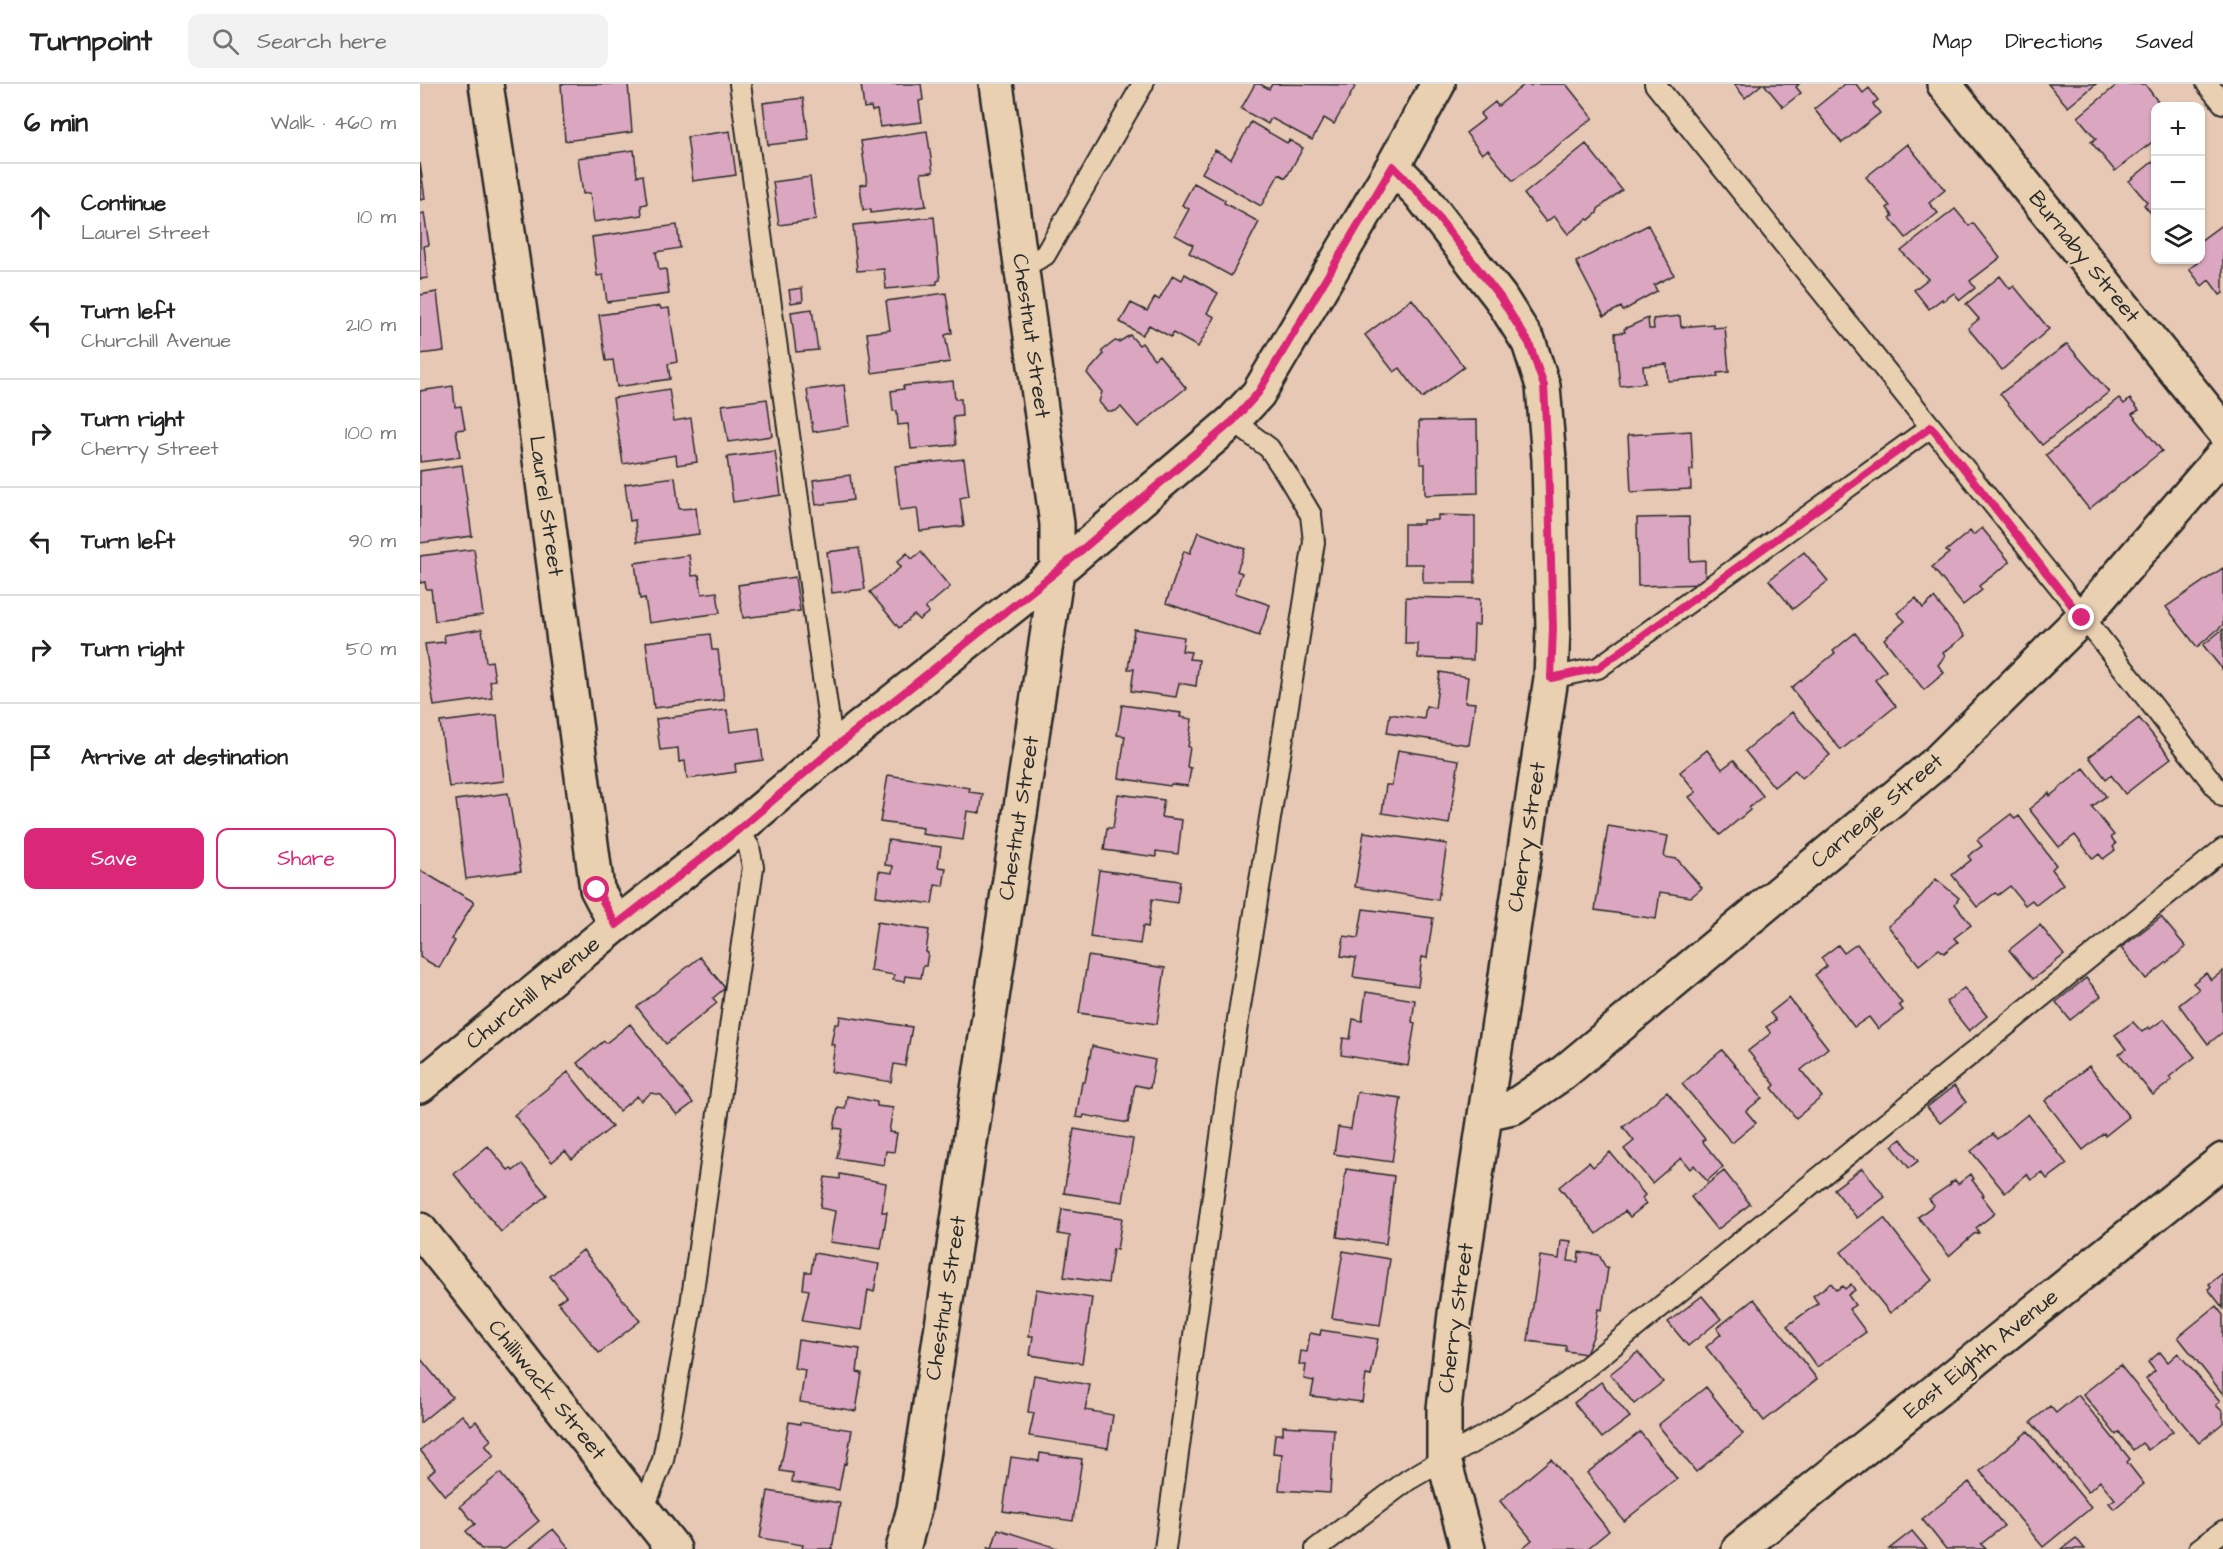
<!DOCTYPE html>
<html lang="en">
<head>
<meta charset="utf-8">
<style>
	:root { --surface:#fff; --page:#f2f2f2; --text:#222; --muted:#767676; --line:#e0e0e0; --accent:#db2777 }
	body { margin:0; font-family:"Architects Daughter",sans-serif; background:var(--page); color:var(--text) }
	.controls { position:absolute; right:18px; top:18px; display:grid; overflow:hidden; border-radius:12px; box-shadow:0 2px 4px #0004 }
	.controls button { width:54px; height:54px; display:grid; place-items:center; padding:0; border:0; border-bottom:2px solid var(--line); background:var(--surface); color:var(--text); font:30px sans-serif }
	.stop { position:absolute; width:18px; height:18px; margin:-14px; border:4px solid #db2777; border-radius:50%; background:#fff }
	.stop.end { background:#db2777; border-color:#fff; box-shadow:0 2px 6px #0008 }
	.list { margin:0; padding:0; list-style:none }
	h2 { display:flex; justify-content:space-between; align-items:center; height:78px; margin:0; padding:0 24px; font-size:26px }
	h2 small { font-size:20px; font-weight:400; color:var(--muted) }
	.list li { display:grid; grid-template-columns:39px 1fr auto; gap:18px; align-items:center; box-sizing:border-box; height:108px; padding:0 24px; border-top:2px solid var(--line) }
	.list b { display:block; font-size:22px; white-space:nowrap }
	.list p { margin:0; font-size:20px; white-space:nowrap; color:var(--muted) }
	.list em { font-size:20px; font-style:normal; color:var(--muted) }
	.actions { display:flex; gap:12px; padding:18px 24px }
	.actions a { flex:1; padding:14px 0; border:2px solid var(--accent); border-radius:12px; text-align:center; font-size:21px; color:var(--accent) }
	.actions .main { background:var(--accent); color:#fff }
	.icon { flex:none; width:33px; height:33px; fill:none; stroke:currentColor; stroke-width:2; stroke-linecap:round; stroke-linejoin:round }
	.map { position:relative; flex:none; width:1803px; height:1465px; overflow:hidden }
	header { display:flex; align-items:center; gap:36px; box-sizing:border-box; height:84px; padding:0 30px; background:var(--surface); border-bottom:2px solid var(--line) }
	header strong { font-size:28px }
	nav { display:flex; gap:33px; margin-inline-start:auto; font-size:21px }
	.search { width:420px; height:54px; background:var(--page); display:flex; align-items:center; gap:15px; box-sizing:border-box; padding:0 21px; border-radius:12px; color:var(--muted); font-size:22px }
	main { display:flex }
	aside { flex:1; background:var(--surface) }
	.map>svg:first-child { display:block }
	.building { fill:#daa6c0; stroke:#2b2b2b; stroke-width:1.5 }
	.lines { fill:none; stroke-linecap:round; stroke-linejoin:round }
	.lane-casing { stroke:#2b2b2b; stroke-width:24 }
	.street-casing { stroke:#2b2b2b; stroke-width:38 }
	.secondary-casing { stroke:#2b2b2b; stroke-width:38 }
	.lane { stroke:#e9d0b1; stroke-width:20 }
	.street { stroke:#e9d0b1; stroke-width:33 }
	.secondary { stroke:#e9d0b1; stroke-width:33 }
	.route { stroke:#db2777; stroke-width:8 }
	.labels { text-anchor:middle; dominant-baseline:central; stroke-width:4.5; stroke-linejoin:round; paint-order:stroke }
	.street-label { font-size:22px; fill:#2b2b2b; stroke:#e9d0b1 }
</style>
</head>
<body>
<header>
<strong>Turnpoint</strong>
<div class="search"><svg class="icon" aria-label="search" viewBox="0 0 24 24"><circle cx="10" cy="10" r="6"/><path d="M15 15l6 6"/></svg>Search here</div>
<nav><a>Map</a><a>Directions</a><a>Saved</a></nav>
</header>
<main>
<aside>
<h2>6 min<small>Walk · 460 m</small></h2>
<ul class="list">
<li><svg class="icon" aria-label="ahead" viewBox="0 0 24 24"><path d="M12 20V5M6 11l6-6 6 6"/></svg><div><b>Continue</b><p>Laurel Street</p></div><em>10 m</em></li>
<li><svg class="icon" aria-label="left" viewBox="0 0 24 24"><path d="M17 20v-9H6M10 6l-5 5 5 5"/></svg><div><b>Turn left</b><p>Churchill Avenue</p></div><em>210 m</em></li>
<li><svg class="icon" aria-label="right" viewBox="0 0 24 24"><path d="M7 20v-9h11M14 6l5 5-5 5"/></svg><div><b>Turn right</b><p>Cherry Street</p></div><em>100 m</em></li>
<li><svg class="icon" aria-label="left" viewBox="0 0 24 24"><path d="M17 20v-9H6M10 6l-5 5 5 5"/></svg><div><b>Turn left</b></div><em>90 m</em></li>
<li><svg class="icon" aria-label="right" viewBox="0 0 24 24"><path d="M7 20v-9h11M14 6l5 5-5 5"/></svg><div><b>Turn right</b></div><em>50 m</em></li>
<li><svg class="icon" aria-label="arrive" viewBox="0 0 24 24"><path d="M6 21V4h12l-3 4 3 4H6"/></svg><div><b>Arrive at destination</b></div></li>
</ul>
<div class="actions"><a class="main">Save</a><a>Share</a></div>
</aside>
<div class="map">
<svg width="1803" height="1465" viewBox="0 0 1803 1465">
	<rect width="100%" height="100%" fill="#e6c8b4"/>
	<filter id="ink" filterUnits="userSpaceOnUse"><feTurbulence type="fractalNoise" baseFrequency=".0167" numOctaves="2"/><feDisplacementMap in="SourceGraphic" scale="12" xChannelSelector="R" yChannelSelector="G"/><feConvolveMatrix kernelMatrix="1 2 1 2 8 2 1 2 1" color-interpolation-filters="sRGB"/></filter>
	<g filter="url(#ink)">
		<!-- building -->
		<path class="building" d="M141,0h67l4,48 -67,9z
			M441,0h60l2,16 -4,1 3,21 -42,5 -3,-17 -5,1 -1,-4 -7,1z
			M835,0h5l9,5 3,-5 84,1 -22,39 -10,-6 -12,22 -41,-22 -3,6 -27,-15z
			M1105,0l5,2 3,-2h33l27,34 -80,63 -25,-31 -6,4 -16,-21 18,-14 -4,-5 15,-12 3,4z
			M1314,0h28l-17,14z
			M1344,0h35l-3,3 5,6 -18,14z
			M1425,0h11l7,9 6,-5 9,12 -5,4 7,9 -38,30 -28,-34z
			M1628,0h48l-28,23z
			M1698,0h27l16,22h-5v27l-3,2 3,4 -41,32 -24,-29 5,-3 -18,-22z
			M383,14l6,42 -41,5 -5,-42z
			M831,38l36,21 2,-3 14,8 -17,30 -7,-4 -18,32 -59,-33 13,-23 16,9z
			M310,47l6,44 -43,6 -6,-44z
			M507,47l6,41 -12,1 5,33 -55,7v-4l-8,1 -3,-25 7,-1 -6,-43z
			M1166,60l36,46 -24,19 -1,4 -8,7 -2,-1 -19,15 -14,-18 -8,6 -22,-28z
			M1487,60l38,46 -16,13 9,10 -32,25 -16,-20 3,-2 -6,-8 3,-2 -24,-29z
			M214,66l3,26 6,-1 4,29 -6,1 1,10 -48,7 -4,-29 -7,1 -5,-36z
			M1736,75v60l-12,-14 3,-3 -18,-21z
			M0,79l5,36 -5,1z
			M390,93l6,43 -37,5 -6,-43z
			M774,99l31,17 -1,3 35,19 -28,54 -42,-23 4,-8 -18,-10 14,-26 -7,-4z
			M1535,125l14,17 4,-3 27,35 -30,23 5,7 -15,12 -6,-7 -11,8 -1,-2 -13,10 -15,-19 14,-11 -27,-28z
			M4,129l5,32 -5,1 4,32 -8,1v-65z
			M514,133l6,63 -3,1v3l-51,5 -2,-20 -27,2 -4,-46z
			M1803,140v69l-3,2 -11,-15 -7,6 -13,-17 8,-6 -2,-3h5v-19z
			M257,141l3,23 -24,4 3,18 7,-1 3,25 -62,8 -4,-27 -6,1 -5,-39z
			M1228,141l26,50 -20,10 3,6 -22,12v1l-12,7 -2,-4 -17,9 -28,-54z
			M765,190l33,19 -11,20 8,4 -17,30 -25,-14 -2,4 -22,-12 -7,10 -22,-13 11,-19 16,8 8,-14 4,3 14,-25 9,5z
			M1580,192l10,13 4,-3 35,43 -47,41 -34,-42 11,-9 -13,-15z
			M382,204l1,13 -12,2 -2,-13z
			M17,208l7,59 -24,3v-59z
			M526,209l6,40 -7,2 5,27 -78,11 -5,-40 23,-3 -4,-29z
			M992,215l52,68 -42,31 -22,-30 -6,4 -29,-37z
			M240,222l1,3 8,-1 8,54 -9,2 2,15 -53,8 -4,-27 -7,1 -7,-46z
			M392,225l6,41 -22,2 -5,-40z
			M1260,232l1,11 32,-3v4l12,-1 4,45 -12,1 1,4 -50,4 -1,-17 -24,2 2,17 -25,3 -5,-53 10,-1 -1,-3 24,-11 1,11h5l-1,-10z
			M710,251l9,10 3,-2 12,16 5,-4 27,33 -48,39 -17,-20 -6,4h-8l-8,-9 3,-10 -15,-19 16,-18 -1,-4 13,-10 4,1z
			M1647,260l42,48 -67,53 -42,-51z
			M533,297l2,18h6l1,17 -9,1 3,28 -45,4 -3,-25 -10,1 -1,-14h-4l-2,-20 13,-2 -1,-3z
			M424,301l5,41 -36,6 -6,-42z
			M33,302l2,21 6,-1 4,23 -9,1 4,27 -40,5v-71z
			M249,305l5,32 17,-3 6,44 -20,3 -1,-10 -53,9 -10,-66z
			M1699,314l5,6 6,-5 9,11 -7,4 30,37 -73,58 -43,-54z
			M347,315l5,37 -44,6 -6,-37z
			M1057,336l1,73 -53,2v-31h-5l-1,-43z
			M1271,347l2,39h-3l1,19 -60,3 -3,-57z
			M355,367l6,44 -48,7 -6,-45z
			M544,375l5,37 -9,2 4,28 -44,5 -3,-23 -17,2 -5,-44z
			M42,381l10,71 -52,7v-72z
			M430,391l3,25 -37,5 -3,-25z
			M255,393l4,32 17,-1 3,26 -62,8 -2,-22 -5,1 -5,-37z
			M1018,431l37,1v67h-52v-19h-19v-40h19v-4h15z
			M1269,433l1,44 15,-1v24l-67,2 -1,-68z
			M1562,444l28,34 -31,24 3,4 -19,15 -31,-38 17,-14 -3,-2 24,-20 3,4z
			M778,448l47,17 -8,22 5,2 -7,20 35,12 -11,31 -93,-33 18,-52 6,2z
			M439,464l6,41 -33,4 -5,-41z
			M54,465l9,66 -48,6 -4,-32h-5l-1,-7 -5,1v-27z
			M501,468l29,35 -25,21 4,4 -10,8 -5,-5 -15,13 -29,-36 31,-25 -4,-5 10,-9 5,6z
			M1384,468l24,29 -35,28 -24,-29z
			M269,471l3,21 7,-1 3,19 15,-2 3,21 -71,10 -4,-25 -5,1 -5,-36z
			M1803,484v57l-26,22 -31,-40z
			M375,493l5,34 -57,7 -5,-33z
			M986,513l74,2 -1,26h-5l-1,35 -55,-2v-14h-13z
			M1496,514l7,10 11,-10 31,38 -22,17 2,3 -7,9 6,8 -20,17 -40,-51 21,-18 -8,-8z
			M62,545l4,33 6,-1 3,19 -5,1 2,17 -58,8 -9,-62 20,-2 -1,-7z
			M714,545l50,8 -2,14 9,1 -2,7 10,1 -3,26 -17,-3 -3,14 -45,-6 3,-22h-6z
			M1803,545v41l-20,-25z
			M1435,549l31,38 -11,9 21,26 -55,44 -50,-62 44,-35 -2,-2z
			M290,550l2,16h6l6,50 -70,8 -8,-66z
			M1020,588l28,5 -3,25 10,1 -6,42 -82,-12 3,-19 34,5 2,-13 9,2z
			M702,621l59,8 -1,4 12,2 -4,28h2l-3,20 4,1 -3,18 -17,-2 -1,2 -51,-8 6,-42 -8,-1z
			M307,626l3,22 29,-4 4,32 -28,4 1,8 -49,7 -2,-18 -6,1 -1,-14 -18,2 -4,-31z
			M1372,628l38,43 -28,23 -7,-8 -21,17 -29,-36z
			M77,631l7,66 -55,6 -9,-65z
			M1719,634l32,40 -46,36 -14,-19 -5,4 -17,-22z
			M978,666l61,10 -10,64 -67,-11 4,-28h6z
			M1287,666l15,19 12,-9 29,36 -14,12 1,2 -30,25 -31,-38 7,-5 -16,-20z
			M1664,684l22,28 -14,11 22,28 -3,2 5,7 -3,3 2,3 -12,9 -4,-5 -6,5 -18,-24 -16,12 -30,-38 20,-16 1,3z
			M468,691l82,13 -1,4 14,2 -3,19 -13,-2 -4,29 -41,-6 1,-6 -43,-6z
			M88,709l13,78 -55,8 -10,-79z
			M698,710l46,6 -3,17 21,3 -4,34 -22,-3v6l-52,-7 3,-22h6z
			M1591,730l4,5 4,-3 37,49 -4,4 11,15 -27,21 -4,-5 -7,5 -15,-19 -12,9 -3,-2 -18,14 -25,-32 19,-15 -3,-4 14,-10 -5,-6z
			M1188,742l60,10 -4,21 13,2 25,29 -11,9 -31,-5 -4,27 -61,-9z
			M944,748l83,12 -9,56 -83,-13z
			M468,756l53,7 -3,20 8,1 -3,18 -8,-1 -3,19 -56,-8 3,-25 13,2 1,-7 -8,-1z
			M0,786l54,32 -22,37 3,2 -16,27 -19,-11z
			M679,786l81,11 -3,22 -25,-4 -4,28 -5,-1 -3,18 -50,-7z
			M1516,795l23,19 -4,6 16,21 -17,13 4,4 -14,11 -5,-4 -20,16 -31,-39 25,-20z
			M943,825l70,9 -6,40 -5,-1 -4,29 -65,-9 3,-19 -15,-2 3,-20 14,2z
			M1741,833l25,30 -40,32 -25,-31z
			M457,838l52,8 -3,22 2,1 -2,13h-3l-2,12 -16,-2 -1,6 -11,-2 1,-5 -24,-4z
			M1620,841l24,30 -31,24 -24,-29z
			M1437,860l45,59 -3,2 4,5 -25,19 -9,-12 -15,10 -39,-52 12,-9 -6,-8 17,-13 6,8z
			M668,872l77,12 -8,56 -78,-11z
			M280,873l25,31 -12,10 4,5 -51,41 -29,-37z
			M1803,887v61l-15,12 -29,-39 20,-16 -6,-6 13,-10 5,7z
			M1666,894l15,18 -31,24 -14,-18z
			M1544,904l23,28 -18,15 -23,-29z
			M946,908l49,8 -3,22 3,1 -7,43 -67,-11 2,-17 7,1 3,-20 9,2z
			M1369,914l39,50 -27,22 21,27 -26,21 -24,-30 3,-3 -27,-34 23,-18 -5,-6 10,-7 -6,-7z
			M420,932l72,11 -7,39 -11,-2 -3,18 -60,-10 4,-27 -4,-1 4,-20h4z
			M1744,935l31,38 -26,20 3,3 -19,15 -34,-41 7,-5 -11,-14 18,-13 9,10 6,-5 2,2z
			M210,940l63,79 -16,12 -16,-20 -10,-2 -10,8 -4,-5 -18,15 -35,-43 -1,1 -6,-6 27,-22 2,2z
			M672,962l63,14 -5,28 -15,-3 -7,38 -44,-8 -1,3 -7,-1 6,-35h3z
			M1302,966l40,48 -16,13 10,12 -24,20 -50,-59z
			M1669,982l40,51 -24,19 -1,-3 -21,17 -38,-49z
			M148,988l44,55 -40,32 -7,-8 -13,11 -38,-47z
			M1534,1002l12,16 -26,21 -13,-16z
			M937,1008l44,6 -9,64 -58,-8 4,-27 13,2z
			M1247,1008l38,47 -3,2 21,26 -16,14 -13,-16 -4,4 -9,-11 -29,25 -28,-34 10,-8 -11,-14z
			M427,1012l30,6v4l16,2 -4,24 8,1 -3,19 -8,-1 -2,14 -47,-7 5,-29 -8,-1 4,-20 7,1z
			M1608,1030l39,50 -20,15 -5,-7 -11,8 -4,-6 -22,19 -34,-42 22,-17 4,5z
			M654,1045l59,10 -10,63 -59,-9z
			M1481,1055l17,22 -9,7 -17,-22z
			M68,1062l20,24 3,-2 2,3 9,-7 25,31 -46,37 -47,-58z
			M1190,1068l35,43 -3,3 4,6 -16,13 -5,-6 -28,23 -38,-47 30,-25 4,5z
			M1442,1084l23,29 -28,21 -23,-29z
			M926,1085l48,7 -8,68 -49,-7z
			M1304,1087l26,33 -33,26 -26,-33z
			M420,1090l46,9 -4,29h5l-6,37 -51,-7 5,-31 -15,-3 5,-31 15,2z
			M1551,1090l3,5 -2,1 12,15 -2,1 13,17 -19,15 3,5 -5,1 -25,22 -31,-39 16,-12 -5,-6 22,-15 -1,-1 5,-3 3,4z
			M642,1125l60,9 -5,32 -4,-1 -5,34 -44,-6 6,-41 -12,-2z
			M1464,1134l48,62 -42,33 -49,-61z
			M1141,1156l10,1 -3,20 10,1 1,-10 20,3 7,13h2l-6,42 -4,-1 -4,25 -8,20 -20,-3v-5l-38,-5 12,-85 19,3z
			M163,1166l57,71 -41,32 -41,-51 8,-6 -16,-20z
			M923,1167l47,8 -10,66 -48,-7z
			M394,1169l65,11 -5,28 -6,-2 -6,40 -60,-9 7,-31 -6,-1 2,-17h6z
			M1803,1189v35l-15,-19 3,-2 -2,-3z
			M1411,1199l5,7 7,-4 2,3 6,-5 4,6 -7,5 7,10 -6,4 17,23 -49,35 -30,-41 31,-23 -5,-7z
			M616,1205l56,9 -10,65 -52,-8 3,-19h-4z
			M1282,1212l19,23 -33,27 -20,-24z
			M1334,1215l63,80 -53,42 -58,-74 15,-13 -4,-6z
			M1796,1222l7,9v79l-45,-57z
			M901,1246l57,9 -7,37 -5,-1 -4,27 -51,-6 3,-15 -10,-2 2,-14h-7l2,-14 6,1 3,-19 10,2z
			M378,1256l62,9 -3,23 5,1 -6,38 -56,-9 5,-32 -11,-2z
			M1218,1268l25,30 -29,22 -24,-30z
			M1740,1268l8,10 10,-9 42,49 -4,3 7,7v11l-24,20 -53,-64 9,-8 -7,-9z
			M0,1274l32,39 -32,26z
			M1700,1281l53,66 -25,19 -6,-7 -9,7 -14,-18 -3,3 -33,-41z
			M614,1291l56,10 -5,25 28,5 -5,33 -79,-12 5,-23 -6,-1z
			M1181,1298l29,35 -28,21 -28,-35z
			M1286,1303l37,47 -47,38 -38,-47z
			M1658,1311l52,64 -3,3 17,22 -30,25 -5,-6 6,-4 -15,-18 -12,11 -57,-70 19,-16 6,7z
			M42,1331l9,10 5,-4 15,19 -6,5 9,11 -49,40 -17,-21 7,-6 -15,-19z
			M369,1338l11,2v-2l52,8 -6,34 -2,-1 -5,27 -47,-8 1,-9 -13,-2z
			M863,1342l51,3 -4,64 -51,-3 3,-36 -9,-1 2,-19h8z
			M1608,1347l63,77 -48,39 -63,-76z
			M1220,1348l37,47 -53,42 -37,-48z
			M620,1369l42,6 -9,62 -70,-10 8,-54 28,4z
			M1131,1375l58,72 -22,18h-66l11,-9 -32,-39z
			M80,1389l39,48 -34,28h-24l-15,-18 9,-7 -15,-18z
			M1549,1398l35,44 -23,18 5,5h-40l-24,-30z
			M348,1407l72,12 -8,46h-30l1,-4 -43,-7z
			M133,1445l17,20h-41z
			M578,1445l59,19 -1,1h-68v-2l4,1z
			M1492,1447l15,18h-38z
			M1656,1454l9,11h-23z"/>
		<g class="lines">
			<!-- lane casing -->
			<g class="lane-casing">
				<path id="lane" d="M320,0l93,665
					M1235,0l408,507 160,205
					M1787,0l16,19
					M601,182l13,-5 11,-6 98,-171
					M1131,594l47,-10 333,-241
					M223,1426l20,-50 27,-148 46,-327 17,-118 -4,-20 -11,-18
					M745,1465l66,-486 83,-521 -3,-27 -25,-42 -17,-25 -36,-27
					M896,1465l92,-69 84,-49 75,-48 656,-534
					M1779,1465l24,-18"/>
			</g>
			<!-- street casing -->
			<g class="street-casing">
				<path id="street" d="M66,0l38,255 73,550 19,36
					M1524,0l279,346
					M973,82l27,28 80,103 29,46 14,43 6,74 4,168 -2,50 -96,636 -11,95v51l24,89
					M0,1002l196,-161 122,-96 95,-80 224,-178 176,-150 25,-27 135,-228 45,-82
					M1066,1029l27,-6 50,-34 373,-310 146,-145 141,-163
					M0,1146l254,319
					M483,1465l11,-40 8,-52 135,-886v-47l-61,-440"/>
			</g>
			<!-- secondary casing -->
			<g class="secondary-casing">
				<path id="secondary" d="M1319,1465l484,-389"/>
			</g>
			<!-- lane -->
			<use href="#lane" class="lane"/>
			<!-- street -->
			<use href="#street" class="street"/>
			<!-- secondary -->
			<use href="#secondary" class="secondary"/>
		</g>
	</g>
	<g class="lines" filter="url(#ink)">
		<!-- route -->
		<path class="route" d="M177,806l19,35 122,-95 95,-81 224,-178 176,-150 25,-28 135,-227 27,28 80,103 29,46 15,43 4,74 5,168 -2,50 47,-10 333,-241 151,191"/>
	</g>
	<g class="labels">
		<!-- street labels -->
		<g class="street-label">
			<text transform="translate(1664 173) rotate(51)">Burnaby Street</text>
			<text transform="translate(611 252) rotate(82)">Chestnut Street</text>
			<text transform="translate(126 422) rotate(82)">Laurel Street</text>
			<text transform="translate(1457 727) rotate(-40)">Carnegie Street</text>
			<text transform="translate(599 734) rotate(-81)">Chestnut Street</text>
			<text transform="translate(1107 753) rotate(-81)">Cherry Street</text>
			<text transform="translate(113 909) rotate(-39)">Churchill Avenue</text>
			<text transform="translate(526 1214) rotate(-81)">Chestnut Street</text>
			<text transform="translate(1036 1234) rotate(-82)">Cherry Street</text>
			<text transform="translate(1561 1270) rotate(-39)">East Eighth Avenue</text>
			<text transform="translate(127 1306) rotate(51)">Chilliwack Street</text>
		</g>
	</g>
</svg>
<div class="controls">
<button>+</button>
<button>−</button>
<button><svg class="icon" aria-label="layers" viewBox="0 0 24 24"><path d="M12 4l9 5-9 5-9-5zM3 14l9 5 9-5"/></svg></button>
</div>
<div class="stop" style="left:177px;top:806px"></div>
<div class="stop end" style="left:1662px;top:534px"></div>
</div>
</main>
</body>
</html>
